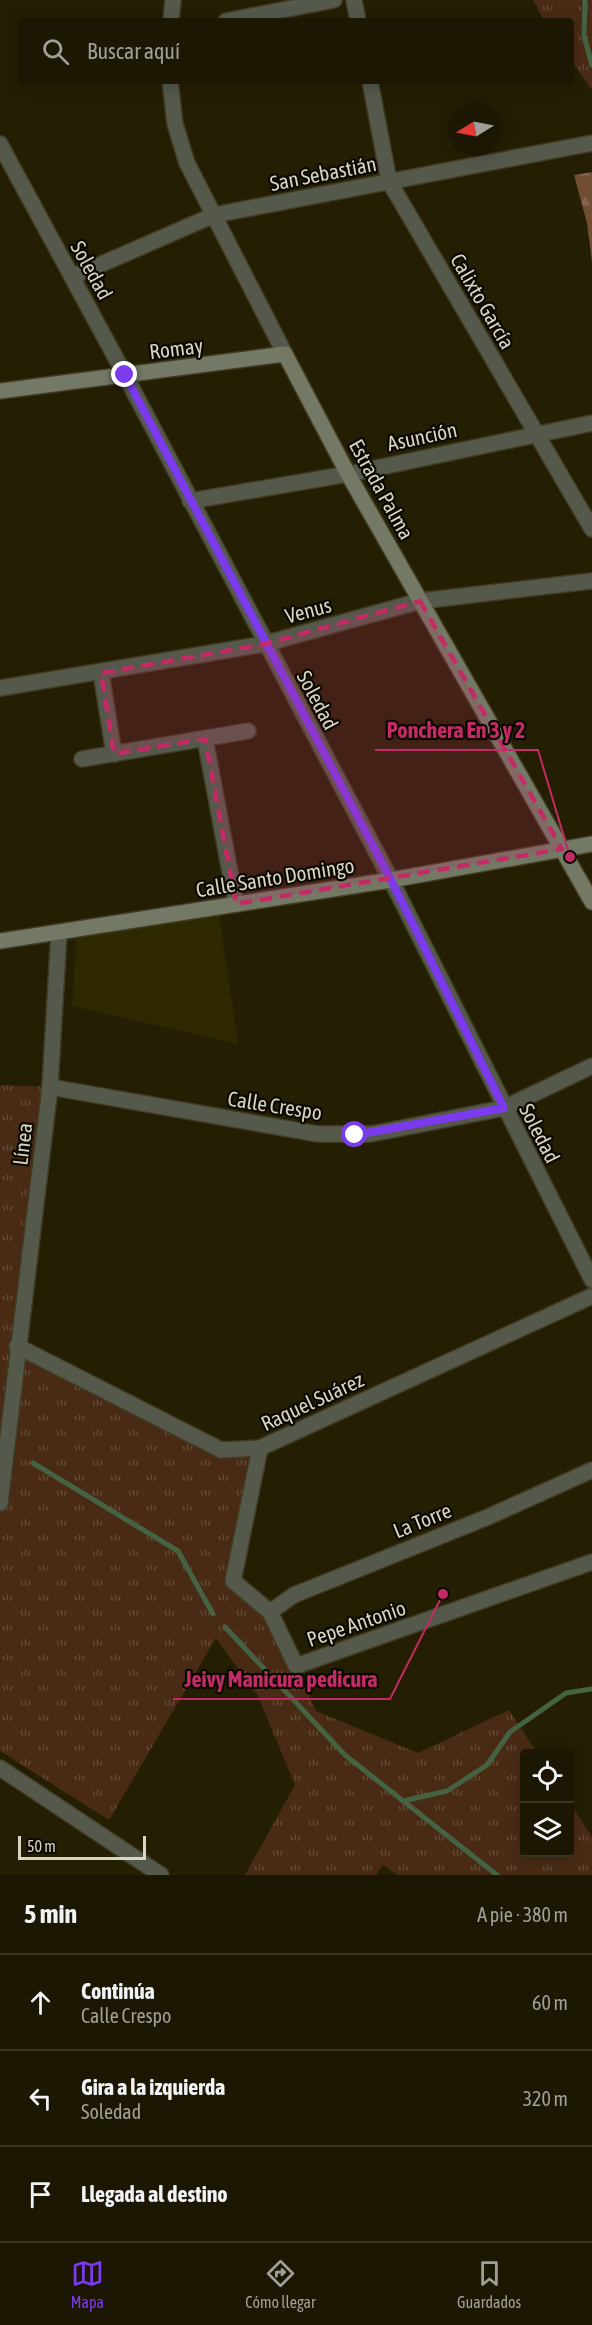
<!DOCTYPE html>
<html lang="es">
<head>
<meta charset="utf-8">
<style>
	:root { --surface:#1b1702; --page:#24200c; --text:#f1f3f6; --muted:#a09f99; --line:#393624; --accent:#7c3aed }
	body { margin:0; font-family:"Asap Condensed",sans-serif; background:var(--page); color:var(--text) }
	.controls { position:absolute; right:18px; bottom:18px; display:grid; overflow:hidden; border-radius:6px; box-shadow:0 3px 15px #0003 }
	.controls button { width:54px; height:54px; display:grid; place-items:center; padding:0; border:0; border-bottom:2px solid var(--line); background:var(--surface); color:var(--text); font:30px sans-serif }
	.compass { position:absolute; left:448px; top:102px; width:54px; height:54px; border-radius:50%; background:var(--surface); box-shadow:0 3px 15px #0003; rotate:260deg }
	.scale { position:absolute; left:18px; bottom:15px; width:128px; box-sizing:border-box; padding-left:6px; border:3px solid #d8d5c4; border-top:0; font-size:16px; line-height:21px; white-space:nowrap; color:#d8d5c4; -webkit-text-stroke:4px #0b0901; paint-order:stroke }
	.stop { position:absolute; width:18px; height:18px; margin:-14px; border:4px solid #7c3aed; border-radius:50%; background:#fff }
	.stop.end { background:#7c3aed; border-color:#fff; box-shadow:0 2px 6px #0008 }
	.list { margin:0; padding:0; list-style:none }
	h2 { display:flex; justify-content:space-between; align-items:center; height:78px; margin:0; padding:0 24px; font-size:26px }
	h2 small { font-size:20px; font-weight:400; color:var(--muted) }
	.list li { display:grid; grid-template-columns:39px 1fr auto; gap:18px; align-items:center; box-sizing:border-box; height:96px; padding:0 24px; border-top:2px solid var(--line) }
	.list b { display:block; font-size:22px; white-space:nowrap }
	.list p { margin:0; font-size:20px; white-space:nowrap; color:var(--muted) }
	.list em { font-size:20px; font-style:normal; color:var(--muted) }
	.icon { flex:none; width:33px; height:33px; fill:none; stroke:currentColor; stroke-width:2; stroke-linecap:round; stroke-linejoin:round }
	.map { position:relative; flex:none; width:592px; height:1875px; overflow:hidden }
	.search { position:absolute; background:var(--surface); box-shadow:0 3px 15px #0003; left:18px; right:18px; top:18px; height:66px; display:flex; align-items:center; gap:15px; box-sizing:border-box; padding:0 21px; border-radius:6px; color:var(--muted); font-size:22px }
	.sheet { height:366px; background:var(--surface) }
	nav { display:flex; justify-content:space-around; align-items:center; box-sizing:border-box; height:84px; border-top:2px solid var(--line); background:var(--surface); font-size:16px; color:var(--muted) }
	nav a { display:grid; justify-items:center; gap:3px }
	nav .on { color:var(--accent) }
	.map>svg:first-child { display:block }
	.built { fill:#2f2902 }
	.grass { fill:url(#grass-tufts) }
	.forest { fill:url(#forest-firs) }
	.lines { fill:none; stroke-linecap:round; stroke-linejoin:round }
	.stream { stroke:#456242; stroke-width:5 }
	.minor-casing { stroke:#413c22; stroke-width:18 }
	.tertiary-casing { stroke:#413c22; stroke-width:18 }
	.secondary-casing { stroke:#413c22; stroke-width:18 }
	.minor { stroke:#55594c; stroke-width:15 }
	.tertiary { stroke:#55594c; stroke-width:15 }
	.secondary { stroke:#737965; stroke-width:15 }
	.route { stroke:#7c3aed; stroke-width:8 }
	.marked { fill:#c42b66; fill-opacity:0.2; stroke:#c42b66; stroke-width:4.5; stroke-dasharray:12 8; stroke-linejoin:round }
	.labels { text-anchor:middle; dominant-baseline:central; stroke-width:4.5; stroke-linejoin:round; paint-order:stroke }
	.street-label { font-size:21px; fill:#d8d5c4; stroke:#0b0901 }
	.leader { fill:none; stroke:#c42b66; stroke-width:2 }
	.callout-dot { fill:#c42b66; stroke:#0b0901; stroke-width:2 }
	.callout-label { font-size:22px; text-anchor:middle; font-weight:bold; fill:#c42b66; stroke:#0b0901; stroke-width:4.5; stroke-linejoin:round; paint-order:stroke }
</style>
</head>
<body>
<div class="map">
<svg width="592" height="1875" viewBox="0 0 592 1875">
	<defs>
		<pattern id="grass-tufts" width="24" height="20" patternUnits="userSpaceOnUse" patternTransform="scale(1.5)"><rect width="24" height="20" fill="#492b15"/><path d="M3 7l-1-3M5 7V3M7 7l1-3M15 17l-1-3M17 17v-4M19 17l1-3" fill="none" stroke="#624935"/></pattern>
		<pattern id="forest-firs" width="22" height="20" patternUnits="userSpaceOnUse" patternTransform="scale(1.5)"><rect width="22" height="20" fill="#714d34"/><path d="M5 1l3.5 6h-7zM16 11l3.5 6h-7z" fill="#846650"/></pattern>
	</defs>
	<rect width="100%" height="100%" fill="#241f03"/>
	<!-- built -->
	<path class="built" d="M219,914l19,130 -166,-38 5,-69z"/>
	<!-- grass -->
	<path class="grass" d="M533,0h59v90l-21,-30v-39h-27z
		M0,1085l50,2 -33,259 201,110 42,-8 -27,133 37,31 46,99 102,42 91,-43 28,43 -13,1v98h46v-49l22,34v38h-195l-14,-10 -7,10h-131l50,-90 -37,-89 -42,-58 -107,182 -109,-69z"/>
	<!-- forest -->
	<path class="forest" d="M592,172v90l-5,-39 -13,-48z"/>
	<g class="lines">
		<!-- stream -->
		<path class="stream" d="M585,0l-1,36 8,29
			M33,1463l145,88 35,63
			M225,1627l120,128 152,120
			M403,1801l44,-10 40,-26 23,-33 56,-39 26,-4"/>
		<!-- minor casing -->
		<g class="minor-casing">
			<path id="minor" d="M354,0l4,21
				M226,21l108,-21
				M370,81l19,100 203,348
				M0,144l125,231 266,505 201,400
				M72,277l142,-62 378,-72
				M190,501l158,-27 244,-51
				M101,673l13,81
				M0,688l264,-44 156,-43 172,-20
				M205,739l31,165
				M82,759l166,-28
				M50,1087l268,47h53l133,-26 88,-42
				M260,1448l-27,133 37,31 26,54 296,-104
				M270,1612l24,-17 194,-78 104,-47
				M0,1768l161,107"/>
		</g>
		<!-- tertiary casing -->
		<g class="tertiary-casing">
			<path id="tertiary" d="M171,21l2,-21
				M170,81l5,43 12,39 98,191
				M17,1346l204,104 39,-2 332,-152
				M0,1503l50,-416 9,-155"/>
		</g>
		<!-- secondary casing -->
		<g class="secondary-casing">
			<path id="secondary" d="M0,391l285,-37 63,120 244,428
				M0,941l391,-61 201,-36"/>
		</g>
		<!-- minor -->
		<use href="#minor" class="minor"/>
		<!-- tertiary -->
		<use href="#tertiary" class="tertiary"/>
		<!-- secondary -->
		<use href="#secondary" class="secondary"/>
	</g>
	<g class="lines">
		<!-- route -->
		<path class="route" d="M125,375l266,505 113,228 -149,27"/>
	</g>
	<!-- marked area -->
	<path class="marked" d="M420,601l142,248 -326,55 -31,-165 -91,15 -13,-81 163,-29z"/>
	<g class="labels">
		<!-- street labels -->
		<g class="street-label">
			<text transform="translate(323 173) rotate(-11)">San Sebastián</text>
			<text transform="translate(92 270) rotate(61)">Soledad</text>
			<text transform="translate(483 301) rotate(60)">Calixto García</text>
			<text transform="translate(176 348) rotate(-7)">Romay</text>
			<text transform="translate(422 436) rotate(-12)">Asunción</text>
			<text transform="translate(382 489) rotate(61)">Estrada Palma</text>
			<text transform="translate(308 610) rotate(-15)">Venus</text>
			<text transform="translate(318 700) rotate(62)">Soledad</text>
			<text transform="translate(275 877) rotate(-9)">Calle Santo Domingo</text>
			<text transform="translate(275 1105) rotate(9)">Calle Crespo</text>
			<text transform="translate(540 1133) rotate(63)">Soledad</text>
			<text transform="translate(22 1144) rotate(-83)">Línea</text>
			<text transform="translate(312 1401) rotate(-25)">Raquel Suárez</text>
			<text transform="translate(422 1520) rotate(-22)">La Torre</text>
			<text transform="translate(356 1623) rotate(-19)">Pepe Antonio</text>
		</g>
	</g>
	<!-- callouts -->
	<path class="leader" d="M570 857L538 750H375M443 1594L390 1699H173"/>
	<g class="callout-dot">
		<circle cx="570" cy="857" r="6"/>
		<circle cx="443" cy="1594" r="6"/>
	</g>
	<g class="callout-label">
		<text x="456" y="738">Ponchera En 3 y 2</text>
		<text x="281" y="1687">Jeivy Manicura pedicura</text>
	</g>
</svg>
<div class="controls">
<button><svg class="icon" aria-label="locate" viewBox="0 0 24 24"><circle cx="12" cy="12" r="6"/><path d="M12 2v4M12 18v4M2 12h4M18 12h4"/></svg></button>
<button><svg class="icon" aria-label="layers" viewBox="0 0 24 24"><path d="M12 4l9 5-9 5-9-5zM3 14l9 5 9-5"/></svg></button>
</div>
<svg class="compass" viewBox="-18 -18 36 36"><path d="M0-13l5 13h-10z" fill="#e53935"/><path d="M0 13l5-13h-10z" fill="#a09f99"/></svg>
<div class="scale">50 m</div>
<div class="stop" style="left:355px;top:1135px"></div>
<div class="stop end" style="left:125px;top:375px"></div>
<div class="search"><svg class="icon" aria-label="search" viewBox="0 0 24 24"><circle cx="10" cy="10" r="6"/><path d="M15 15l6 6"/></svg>Buscar aquí</div>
</div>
<section class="sheet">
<h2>5 min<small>A pie · 380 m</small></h2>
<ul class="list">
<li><svg class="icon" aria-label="ahead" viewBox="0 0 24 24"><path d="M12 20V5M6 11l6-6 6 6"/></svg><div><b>Continúa</b><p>Calle Crespo</p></div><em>60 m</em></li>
<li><svg class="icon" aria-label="left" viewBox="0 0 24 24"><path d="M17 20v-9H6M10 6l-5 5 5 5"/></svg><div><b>Gira a la izquierda</b><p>Soledad</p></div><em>320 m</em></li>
<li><svg class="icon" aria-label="arrive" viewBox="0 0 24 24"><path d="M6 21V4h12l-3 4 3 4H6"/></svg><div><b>Llegada al destino</b></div></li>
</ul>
</section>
<nav>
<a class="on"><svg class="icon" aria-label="map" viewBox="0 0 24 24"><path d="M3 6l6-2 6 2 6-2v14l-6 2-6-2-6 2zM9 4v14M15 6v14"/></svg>Mapa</a>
<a><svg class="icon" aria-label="directions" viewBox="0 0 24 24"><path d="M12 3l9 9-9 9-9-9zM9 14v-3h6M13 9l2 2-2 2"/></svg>Cómo llegar</a>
<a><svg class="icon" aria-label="saved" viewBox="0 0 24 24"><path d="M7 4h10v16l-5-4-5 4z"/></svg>Guardados</a>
</nav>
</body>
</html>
